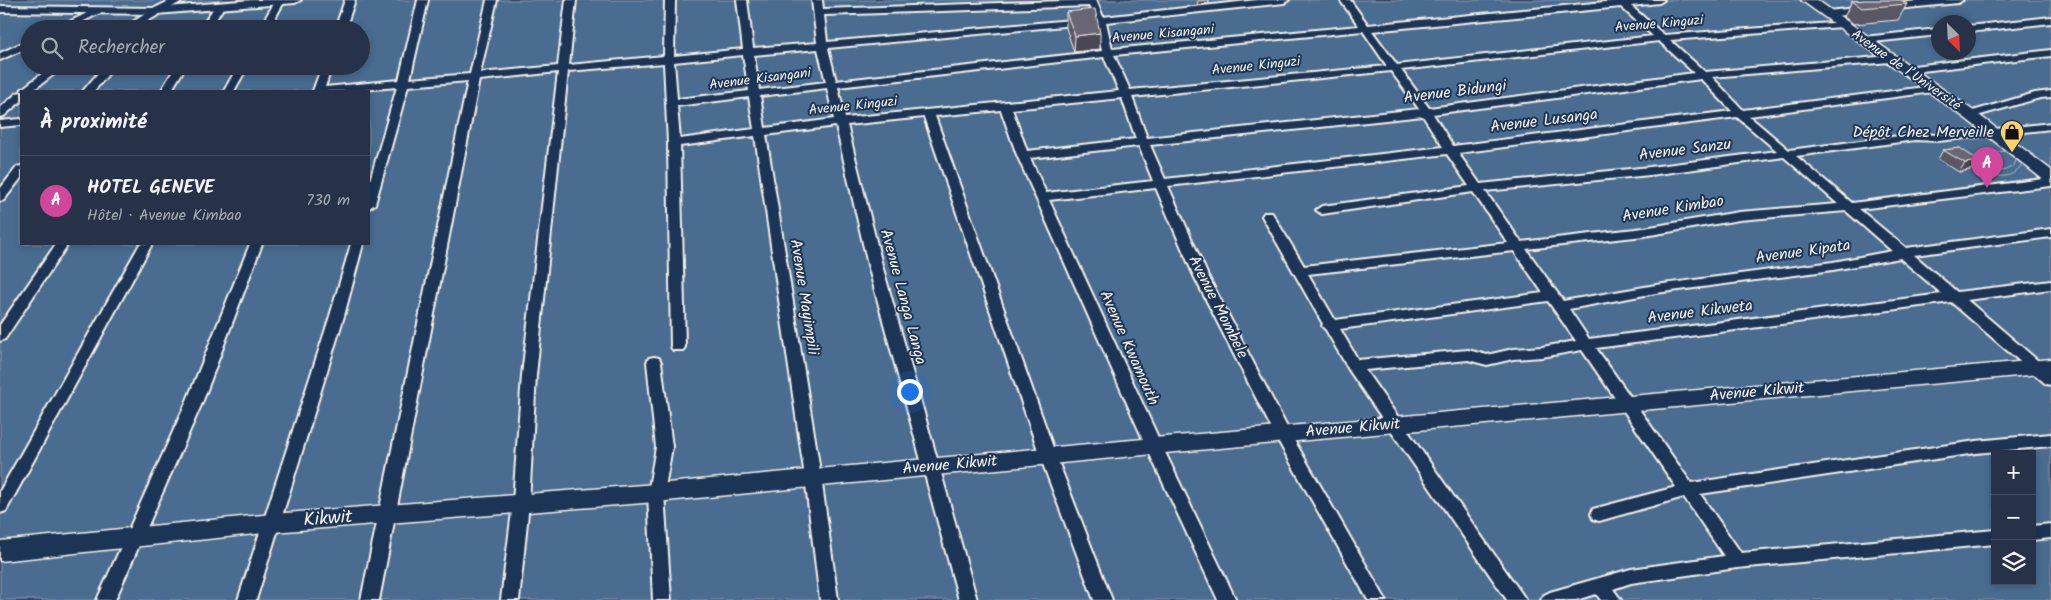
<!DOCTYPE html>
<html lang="fr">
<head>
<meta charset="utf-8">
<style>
	:root { --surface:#273248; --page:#2f3a4f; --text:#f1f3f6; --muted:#a4aab4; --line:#434d60; --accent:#ea580c }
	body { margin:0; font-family:Kalam,sans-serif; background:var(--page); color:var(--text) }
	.controls { position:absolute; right:15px; bottom:15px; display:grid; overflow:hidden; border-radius:0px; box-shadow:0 2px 8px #0003 }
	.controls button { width:45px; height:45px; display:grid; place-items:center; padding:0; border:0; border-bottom:1px solid var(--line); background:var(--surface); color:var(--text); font:25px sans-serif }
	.compass { position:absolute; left:1931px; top:15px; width:45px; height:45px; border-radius:50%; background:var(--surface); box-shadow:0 2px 8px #0003; rotate:156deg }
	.you { position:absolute; left:909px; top:391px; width:18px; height:18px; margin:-12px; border:4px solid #fff; border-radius:50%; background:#1a73e8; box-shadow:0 0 0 8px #1a73e833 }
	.badge { display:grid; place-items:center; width:32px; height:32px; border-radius:50%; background:var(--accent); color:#fff; font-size:16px; font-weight:700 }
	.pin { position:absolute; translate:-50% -41px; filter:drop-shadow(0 1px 2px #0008) }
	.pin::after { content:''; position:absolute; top:26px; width:18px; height:15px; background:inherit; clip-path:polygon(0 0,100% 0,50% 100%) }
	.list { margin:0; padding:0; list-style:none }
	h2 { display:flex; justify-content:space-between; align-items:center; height:65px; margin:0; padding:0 20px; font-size:21px }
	h2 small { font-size:16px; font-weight:400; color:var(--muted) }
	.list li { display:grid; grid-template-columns:32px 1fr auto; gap:15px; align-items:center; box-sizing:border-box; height:90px; padding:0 20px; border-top:1px solid var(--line) }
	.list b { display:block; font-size:19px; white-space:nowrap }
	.list p { margin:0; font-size:16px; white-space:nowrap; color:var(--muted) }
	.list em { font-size:16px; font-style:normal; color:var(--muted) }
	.icon { flex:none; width:28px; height:28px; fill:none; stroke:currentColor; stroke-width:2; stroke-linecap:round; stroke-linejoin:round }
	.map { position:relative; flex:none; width:2051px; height:600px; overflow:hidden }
	.search { position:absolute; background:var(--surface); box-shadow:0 2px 8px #0003; left:20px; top:20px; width:350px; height:55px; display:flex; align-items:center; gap:12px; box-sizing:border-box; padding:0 18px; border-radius:28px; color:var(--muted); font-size:19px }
	.panel { position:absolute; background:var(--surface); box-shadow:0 2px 8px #0003; left:20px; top:90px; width:350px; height:155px; border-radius:0px }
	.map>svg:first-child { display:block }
	.water { fill:#4a6c90; stroke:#8ea1b3; fill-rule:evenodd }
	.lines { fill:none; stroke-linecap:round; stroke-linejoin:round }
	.shore { stroke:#b0bcc5; stroke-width:1 }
	.minor-casing { stroke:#f4f1e8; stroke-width:4 }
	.tertiary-casing { stroke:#f4f1e8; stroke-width:4 }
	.secondary-casing { stroke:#f4f1e8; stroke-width:3 }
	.minor { fill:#1d3557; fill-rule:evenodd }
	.tertiary { fill:#1d3557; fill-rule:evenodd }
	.secondary { fill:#1d3557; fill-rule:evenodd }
	.wall { fill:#5a5764; stroke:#f4f1e8 }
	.shaded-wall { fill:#4a4751; stroke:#f4f1e8 }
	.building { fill:#696574; stroke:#f4f1e8 }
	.labels { text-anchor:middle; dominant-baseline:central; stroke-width:4; stroke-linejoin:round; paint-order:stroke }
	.far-street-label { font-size:14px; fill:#f4f1e8; stroke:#1d3557 }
	.street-label { font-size:16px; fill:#f4f1e8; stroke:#1d3557 }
	.poi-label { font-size:16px; fill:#f4f1e8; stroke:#1d3557; text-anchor:end }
	.near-street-label { font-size:19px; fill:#f4f1e8; stroke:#1d3557 }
</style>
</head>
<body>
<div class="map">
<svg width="2051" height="600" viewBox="0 0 2051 600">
	<rect width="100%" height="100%" fill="#344360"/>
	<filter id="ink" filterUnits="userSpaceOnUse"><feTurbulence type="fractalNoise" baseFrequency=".02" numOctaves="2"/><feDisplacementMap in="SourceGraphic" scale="10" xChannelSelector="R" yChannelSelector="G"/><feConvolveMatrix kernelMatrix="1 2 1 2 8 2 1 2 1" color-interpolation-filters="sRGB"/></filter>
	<g filter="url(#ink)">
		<!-- water -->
		<path class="water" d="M0,0h2051v600h-2051zM1938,22h30v30h-30zM29,29h332v37h-332zM21,91h348v153h-348zM1995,454h37v127h-37z"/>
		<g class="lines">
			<!-- shore -->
			<path class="shore" d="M2005,151l-17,3 -3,3 1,5 17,9 11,-5 2,-6
				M1979,163c12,16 32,19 43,1"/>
			<!-- minor casing -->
			<g class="minor-casing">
				<path id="minor" d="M171,0h13l-50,29h-12l31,-20z
					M276,0h6l2,2 -15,27h-10z
					M345,0h10l-10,29h-10z
					M418,0h10l-18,79 60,-5 17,-74h10l-17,73 78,-7 8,-66h10l-7,65 95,-9 1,-56h10l-1,56 69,-7 -6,-49h10l6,48 64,-5 -5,-43h10l1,9 273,-9 7,17 154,-17h32l-5,3 -178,19 6,27 247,-23 -19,-26h10l18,25 247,-24 -1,-1h50l-5,3 -28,3 33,29 182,-13 1,2 -5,3 -172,13 35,32 185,-16 5,3 -5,3 -178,15 31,33 190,-24 5,3 -5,3 -184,24 40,34 126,-16 23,1 113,-12v6l-113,12 -23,-1 -119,16 56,47 199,-25v8l-192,23 47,39 145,-19v8l-137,18 43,37 94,-11v8l-84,11 84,72v13l-5,-1 -95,-82 -355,46 95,135 285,-42 75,-7v12l-75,7 -276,41 41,59 254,-23v14l-258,24 -106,15 -18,6 8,11h-20l-5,-6 -20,6h-35l3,-5 6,-3 81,-23 93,-13 -40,-59 -85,24 -6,-2 -2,-5 2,-5 83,-22 -94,-137 -40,7 -29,2 -26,6 -19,-5 -103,10 161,230h-19l-158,-230 -23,-40 -4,-4 1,-2 -61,-108 2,-3h8l32,53 204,-23 -35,-51 -151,22 -6,-4 6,-4 147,-20 -22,-32 -279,32 40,90 82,157 96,167h-18l-93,-165 -81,-159 -38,-88 -107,12 113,246 74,154h-18l-72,-154 -129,-291 -16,-45 -66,6 121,340 56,144h-18l-54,-144 -116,-339 -77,8 35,140 95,335h-18l-91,-335 -32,-139 -70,9 55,342 17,123h-18l-15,-123 -50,-341 -75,10 5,201 -2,3h-10l-2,-3 -3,-204 -4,-80 -96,8 -32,304 -7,128 -10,97h-18l12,-97 9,-128 36,-303 -79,8 -100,520h-18l107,-519 -60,5 -33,118 -6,4v-24l28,-97 -46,4h-38l9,-25h10l-7,21 74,-7zM1089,6l5,12 -267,24 -3,-27zM1621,7l32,29 -256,29 -25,-34zM1096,23l6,28 -266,30 -8,-33zM1363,31l24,35 -257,24 -16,-35zM1659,41l35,32 -265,35 -28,-38zM818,49l8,33 -67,8 -5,-35zM743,55l6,36 -72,8 -3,-37zM1104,57l15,34 -274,27 -7,-31zM1391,71l28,38 -272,29 -15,-41zM1701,79l31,32 -279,35 -20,-32zM827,88l7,31 -69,9 -5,-32zM749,97l5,32 -74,10 -3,-33zM1122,98l14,41 -109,12 -15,-42zM1423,116l20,31 -278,32 -15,-34zM1737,117l40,34 -127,16 -170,17 -22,-31zM1139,146l14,35 -107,12 -16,-35zM1784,157l54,47 -99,8 -95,16 -123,14 -36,-51 165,-16zM1846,211l46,40 -59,11 -177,23 -93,16 -37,-52 118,-13 95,-16zM1514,251l29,42 -208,27 -27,-46zM1900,258l42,36 -353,45 -20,-30 87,-16 177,-23zM1548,301l28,40 -34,6 -29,2 -26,6 -19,-5 -110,10 -18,-31z
					M1929,0h34l-5,3 -71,7 -5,-3 5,-3z
					M218,5l5,3 -13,21h-10l15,-23z
					M1866,7l3,1v4l-42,5 -5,-3 5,-3z
					M97,8l5,3 -2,2 -32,16h-13z
					M2051,17v6l-83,9v-6z
					M1938,29v6l-74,8 -5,-3 5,-3z
					M29,40v7l-29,13v-7z
					M2051,50v6l-146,17 -5,-3 5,-3z
					M52,66h13l-33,25h-11v10l-17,15 -4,1v-9l17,-15 4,-1v-1l1,-2z
					M104,66h11l-21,25h-11z
					M176,66h10l-15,25h-10z
					M238,66h10l-14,25h-10z
					M2051,91v6l-11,1 -70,20 -6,-3 2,-2 69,-20z
					M21,119v6l-21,2v-6z
					M21,166v12l-17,22 -4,1v-12l17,-22z
					M56,244h12l-63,95 -5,2v-16z
					M140,244h12l-146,267 -6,2v-22z
					M250,244h12l-60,159 -87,197h-18l89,-197z
					M351,244h12l-19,72 -88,284h-18l92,-284z
					M654,357l5,1 2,4 11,85 -8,46 7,107h-18l-5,-107 8,-46 -9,-85 2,-4z
					M2051,524v14l-19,2v-14z"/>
			</g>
			<!-- tertiary casing -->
			<g class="tertiary-casing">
				<path id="tertiary" d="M252,0h49l-6,3 -139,11 -156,-2v-6l156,2z"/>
			</g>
			<!-- secondary casing -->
			<g class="secondary-casing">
				<path id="secondary" d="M1801,0h16l158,112 76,58v13l-6,-2 -80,-63z
					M2051,359v14l-897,81 -498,48 -383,30 -273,29v-20l273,-27 383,-30 498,-46z"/>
			</g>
			<!-- minor -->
			<use href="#minor" class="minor"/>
			<!-- tertiary -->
			<use href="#tertiary" class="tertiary"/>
			<!-- secondary -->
			<use href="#secondary" class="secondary"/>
		</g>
		<!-- wall -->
		<path class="wall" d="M1852,1l55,3 -9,16 -44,4 -10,-7z
			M1066,12l34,37 -26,3 -8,-24z
			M1960,148l14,21 -15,3 -21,-13 5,-9z"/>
		<!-- shaded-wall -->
		<path class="shaded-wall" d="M1209,0v3l-12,2 1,-4z
			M1100,33v16l-26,3 1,-16z
			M1979,161l-5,8 -15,3 6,-9z"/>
		<!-- building -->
		<path class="building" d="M1865,0h36l6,4 -45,4 -10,-7z
			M1095,9l5,24 -25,3 -9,-24z
			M1960,148l19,13 -14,2 -22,-13z"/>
	</g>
	<!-- icons -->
	<defs>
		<g id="shop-pin" transform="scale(1.25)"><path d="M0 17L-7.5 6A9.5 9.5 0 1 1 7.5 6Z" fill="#ffd166" stroke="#1d3557"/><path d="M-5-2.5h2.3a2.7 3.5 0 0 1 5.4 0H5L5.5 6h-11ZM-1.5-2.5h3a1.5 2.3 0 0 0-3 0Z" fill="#111"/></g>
	</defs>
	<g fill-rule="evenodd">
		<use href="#shop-pin" x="2012" y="132"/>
	</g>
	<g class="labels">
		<!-- far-street labels -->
		<g class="far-street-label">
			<text transform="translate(1659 24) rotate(-5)">Avenue Kinguzi</text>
			<text transform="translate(1163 34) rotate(-5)">Avenue Kisangani</text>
			<text transform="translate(1256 66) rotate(-6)">Avenue Kinguzi</text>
			<text transform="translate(1906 70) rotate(35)">Avenue de l’Université</text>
			<text transform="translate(760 79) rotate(-7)">Avenue Kisangani</text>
			<text transform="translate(853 106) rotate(-6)">Avenue Kinguzi</text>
		</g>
		<!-- street labels -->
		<g class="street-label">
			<text transform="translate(1455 92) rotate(-7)">Avenue Bidungi</text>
			<text transform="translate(1544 121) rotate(-7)">Avenue Lusanga</text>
			<text transform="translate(1685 150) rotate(-7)">Avenue Sanzu</text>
			<text transform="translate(1673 209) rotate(-9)">Avenue Kimbao</text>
			<text transform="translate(1803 252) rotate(-8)">Avenue Kipata</text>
			<text transform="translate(804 297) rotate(81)">Avenue Mayimpili</text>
			<text transform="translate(903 297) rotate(75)">Avenue Langa Langa</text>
			<text transform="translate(1218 307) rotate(63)">Avenue Mombele</text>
			<text transform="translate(1700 312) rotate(-7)">Avenue Kikweta</text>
			<text transform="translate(1129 348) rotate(66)">Avenue Kwamouth</text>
			<text transform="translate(1757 392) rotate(-5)">Avenue Kikwit</text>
			<text transform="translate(1353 428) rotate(-5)">Avenue Kikwit</text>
			<text transform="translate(950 465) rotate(-5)">Avenue Kikwit</text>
		</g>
		<!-- poi labels -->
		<g class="poi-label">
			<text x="1994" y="132">Dépôt Chez Merveille</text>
		</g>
		<!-- near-street labels -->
		<g class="near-street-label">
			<text transform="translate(328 519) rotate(-4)">Kikwit</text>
		</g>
	</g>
</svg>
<div class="controls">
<button>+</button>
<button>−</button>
<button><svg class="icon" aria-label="layers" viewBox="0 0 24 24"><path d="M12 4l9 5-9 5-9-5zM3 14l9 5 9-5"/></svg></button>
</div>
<svg class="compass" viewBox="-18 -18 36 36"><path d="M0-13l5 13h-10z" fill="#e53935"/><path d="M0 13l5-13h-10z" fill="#a4aab4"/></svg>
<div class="you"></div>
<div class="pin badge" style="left:1987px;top:188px;background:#d1479c">A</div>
<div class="search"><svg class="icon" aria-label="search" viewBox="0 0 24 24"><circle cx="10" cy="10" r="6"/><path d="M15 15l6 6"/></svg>Rechercher</div>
<section class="panel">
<h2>À proximité<small></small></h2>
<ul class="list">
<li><span class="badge" style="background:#d1479c">A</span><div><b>HOTEL GENEVE</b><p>Hôtel · Avenue Kimbao</p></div><em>730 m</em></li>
</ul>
</section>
</div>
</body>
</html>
